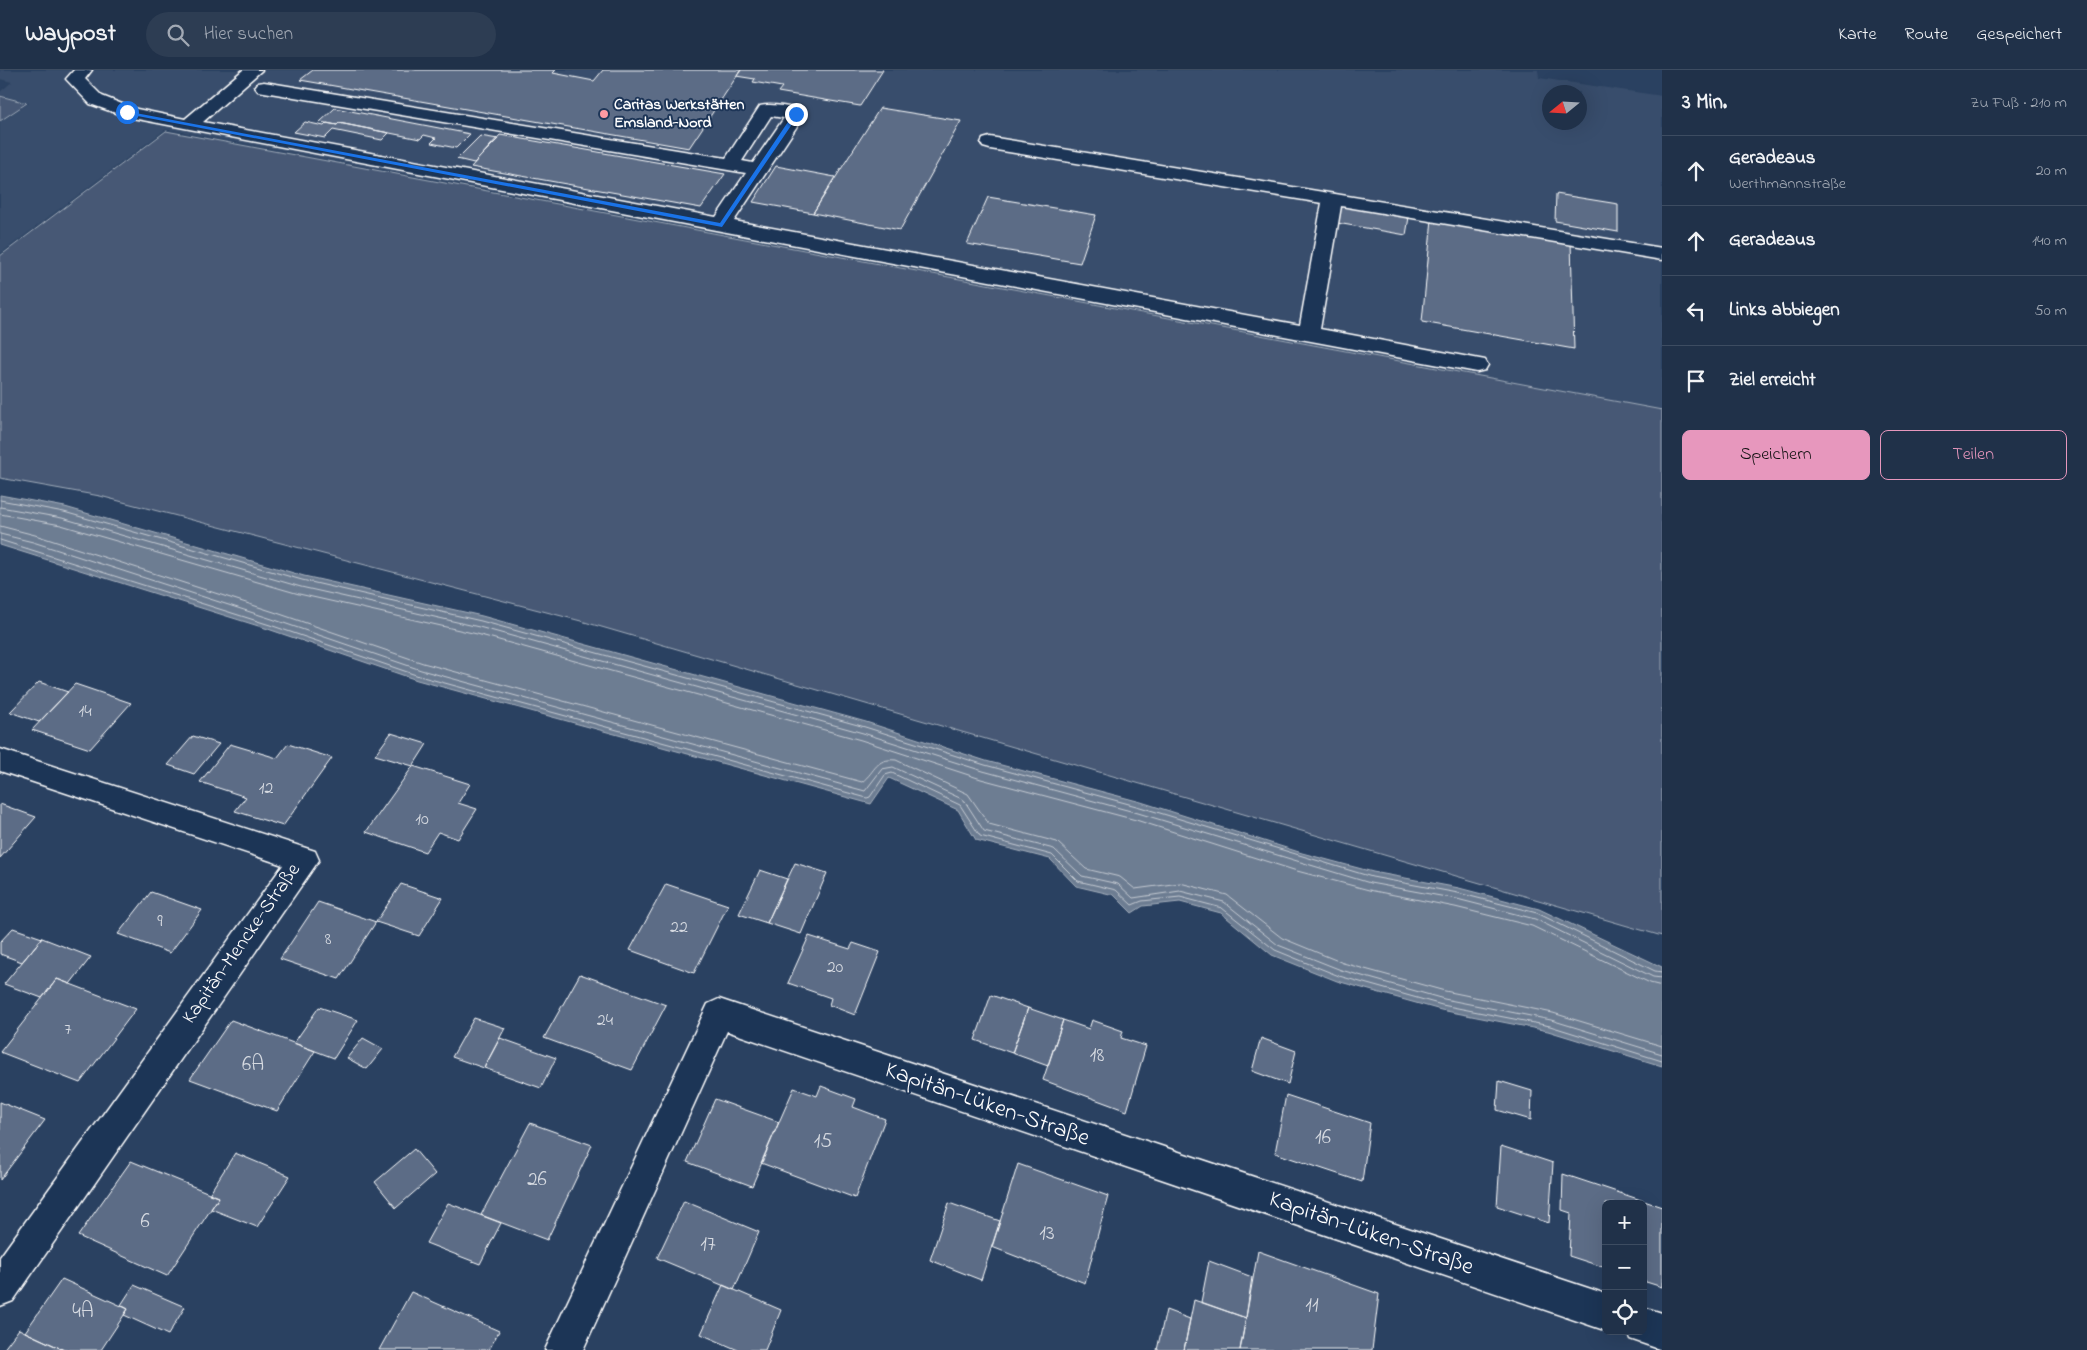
<!DOCTYPE html>
<html lang="de">
<head>
<meta charset="utf-8">
<style>
	:root { --surface:#203149; --page:#2d3d53; --text:#f1f3f6; --muted:#a2a9b4; --line:#3d4c61; --accent:#e797bd }
	body { margin:0; font-family:"Indie Flower",sans-serif; background:var(--page); color:var(--text) }
	.controls { position:absolute; right:15px; bottom:15px; display:grid; overflow:hidden; border-radius:8px; box-shadow:0 5px 20px #0002 }
	.controls button { width:45px; height:45px; display:grid; place-items:center; padding:0; border:0; border-bottom:1px solid var(--line); background:var(--surface); color:var(--text); font:25px sans-serif }
	.compass { position:absolute; left:1542px; top:15px; width:45px; height:45px; border-radius:50%; background:var(--surface); box-shadow:0 5px 20px #0002; rotate:252deg }
	.stop { position:absolute; width:15px; height:15px; margin:-11px; border:4px solid #1a73e8; border-radius:50%; background:#fff }
	.stop.end { background:#1a73e8; border-color:#fff; box-shadow:0 1px 5px #0008 }
	.list { margin:0; padding:0; list-style:none }
	h2 { display:flex; justify-content:space-between; align-items:center; height:65px; margin:0; padding:0 20px; font-size:21px }
	h2 small { font-size:16px; font-weight:400; color:var(--muted) }
	.list li { display:grid; grid-template-columns:32px 1fr auto; gap:15px; align-items:center; box-sizing:border-box; height:70px; padding:0 20px; border-top:1px solid var(--line) }
	.list b { display:block; font-size:19px; white-space:nowrap }
	.list p { margin:0; font-size:16px; white-space:nowrap; color:var(--muted) }
	.list em { font-size:16px; font-style:normal; color:var(--muted) }
	.actions { display:flex; gap:10px; padding:15px 20px }
	.actions a { flex:1; padding:11px 0; border:1px solid var(--accent); border-radius:8px; text-align:center; font-size:18px; color:var(--accent) }
	.actions .main { background:var(--accent); color:#111 }
	.icon { flex:none; width:28px; height:28px; fill:none; stroke:currentColor; stroke-width:2; stroke-linecap:round; stroke-linejoin:round }
	.map { position:relative; flex:none; width:1662px; height:1280px; overflow:hidden }
	header { display:flex; align-items:center; gap:30px; box-sizing:border-box; height:70px; padding:0 25px; background:var(--surface); border-bottom:1px solid var(--line) }
	header strong { font-size:24px }
	nav { display:flex; gap:28px; margin-inline-start:auto; font-size:18px }
	.search { width:350px; height:45px; background:var(--page); display:flex; align-items:center; gap:12px; box-sizing:border-box; padding:0 18px; border-radius:28px; color:var(--muted); font-size:19px }
	main { display:flex }
	aside { flex:1; background:var(--surface) }
	.map>svg:first-child { display:block }
	.built { fill:#394e6c; fill-rule:evenodd }
	.green { fill:#465975; stroke:#a2acba }
	.water { fill:#6d7d92; stroke:#a7b1be }
	.lines { fill:none; stroke-linecap:round; stroke-linejoin:round }
	.shore { stroke:#c5cbd3; stroke-width:1 }
	.building { fill:#5b6c86; stroke:#fff }
	.street-casing { stroke:#fff; stroke-width:3 }
	.street { fill:#1d3557; fill-rule:evenodd }
	.route { fill:#1a73e8 }
	.poi-dot { fill:#ff9aa2; stroke:#1d3557; stroke-width:2 }
	.labels { text-anchor:middle; dominant-baseline:central; stroke-width:4; stroke-linejoin:round; paint-order:stroke }
	.far-poi-label { font-size:16px; font-weight:bold; fill:#fff; stroke:#1d3557; text-anchor:start }
	.number-label { font-size:18px; fill:#d6dae1 }
	.street-label { font-size:20px; fill:#fff; stroke:#1d3557 }
	.near-number-label { font-size:21px; fill:#d6dae1 }
	.near-street-label { font-size:24px; fill:#fff; stroke:#1d3557 }
</style>
</head>
<body>
<header>
<strong>Waypost</strong>
<div class="search"><svg class="icon" aria-label="search" viewBox="0 0 24 24"><circle cx="10" cy="10" r="6"/><path d="M15 15l6 6"/></svg>Hier suchen</div>
<nav><a>Karte</a><a>Route</a><a>Gespeichert</a></nav>
</header>
<main>
<div class="map">
<svg width="1662" height="1280" viewBox="0 0 1662 1280">
	<rect width="100%" height="100%" fill="#2a4161"/>
	<filter id="ink" filterUnits="userSpaceOnUse"><feTurbulence type="fractalNoise" baseFrequency=".02" numOctaves="2"/><feDisplacementMap in="SourceGraphic" scale="10" xChannelSelector="R" yChannelSelector="G"/><feConvolveMatrix kernelMatrix="1 2 1 2 8 2 1 2 1" color-interpolation-filters="sRGB"/></filter>
	<g filter="url(#ink)">
		<!-- built -->
		<path class="built" d="M0,0h1538l1,8 123,18v314l-1496,-281 -166,125v-132l29,-19 -29,-8v-3l12,-10 -12,-3zM1550,22h30v30h-30z"/>
		<!-- green -->
		<path class="green" d="M0,26l27,7 -27,18z
			M166,61l1496,279v526l-1081,-315 -481,-125 -100,-18v-222z"/>
		<!-- water -->
		<path class="water" d="M0,425l65,12 239,69 178,40 384,106 120,39 155,41 161,51 71,19 86,16 80,21 123,58v99l-114,-35 -107,-21 -104,-29 -65,-26 -51,-42 -41,-11 -37,4 -11,7 -18,-18 -38,-9 -26,-27 -74,-19 -18,-30 -69,-32 -18,26 -454,-124 -149,-51 -268,-84z"/>
		<g class="lines">
			<!-- shore -->
			<path class="shore" d="M0,430l64,12 238,68 179,41 384,106 120,38 155,42 232,70 86,16 79,20 118,58 7,1
				M0,437l62,11 239,69 178,40 384,106 120,38 155,42 232,70 87,16 78,20 118,58 9,1
				M0,444l61,11 238,69 178,40 384,106 120,39 155,41 161,51 72,19 86,17 77,19 118,57 12,3
				M0,456l35,9 239,77 149,51 439,119c14,-11 13,-24 34,-22l72,34 21,30 68,18 29,27 34,8 15,12 45,-6 47,12 55,43 61,25 102,28 108,22 109,33
				M0,464l33,8 239,77 149,51 444,121 17,-22 11,-2 71,33 20,31 70,18 28,27 36,8 15,14 47,-7 44,11 54,43 63,25 103,29 107,21 111,34
				M0,470l270,85 149,51 448,122 3,-1 15,-22 7,-2 68,32 20,31 72,19 26,26 38,9 16,15 10,-4 38,-4 42,11 53,42 64,26 103,29 108,21 112,35"/>
		</g>
		<!-- building -->
		<path class="building" d="M313,0h243l-3,3 41,8 9,-11h138l-52,78 -389,-68z
			M741,0h142l-23,36 -82,-14 4,-5 -29,-5 2,-3 -19,-3z
			M335,38l135,26 -14,14 -25,-5 5,-5 -12,-3 -4,4 -81,-16 -2,2 -17,-3z
			M880,38l81,13 -61,109 -87,-17z
			M305,52l19,4 3,-3 10,2 2,-2 50,10 -7,7 -49,-10 -8,8 -31,-6z
			M500,65l225,39 -24,34 -230,-41z
			M480,66l18,3 -24,24 -17,-4z
			M776,96l59,11 -22,36 -60,-11z
			M1556,124l62,10v28l-63,-11z
			M988,127l108,18 -16,48 -113,-19z
			M1340,136l69,11 -3,18 -69,-12z
			M1432,149l139,23 3,107 -152,-27z
			M39,612l29,10 -29,30 -29,-10z
			M75,614l56,19 -41,46 -58,-19z
			M391,663l36,11 -14,22 -38,-11z
			M193,666l26,8 -25,30 -26,-9z
			M230,674l47,14 11,-14 44,14 -49,68 -48,-15 11,-14 -46,-15z
			M413,696l57,18 -12,19 19,6 -19,30 -20,-7 -13,20 -59,-20z
			M0,734l36,13 -36,41z
			M795,793l32,10 -26,61 -34,-11z
			M760,800l27,9 -20,44 -28,-9z
			M401,814l42,14 -24,38 -43,-14z
			M666,814l62,21 -34,68 -64,-23z
			M151,822l51,18 -32,43 -52,-19z
			M318,832l58,20 -37,57 -59,-20z
			M13,858l29,10 -20,24 -22,-8v-12z
			M809,866l41,13 3,-6 27,9 -25,63 -26,-10 2,-7 -43,-15z
			M42,868l49,19 -21,27 -13,-5 -15,19 -38,-14z
			M580,904l86,31 -34,65 -88,-32z
			M57,909l79,30 -56,74 -80,-31z
			M991,925l37,13 -16,45 -37,-13z
			M319,937l39,13 -24,38 -40,-15z
			M1028,938l35,12 -15,46 -36,-13z
			M474,948l31,10 -21,40 -32,-11z
			M231,950l84,31 -38,60 -87,-32z
			M1063,950l26,9 3,-9 31,11 -2,7 25,8 -19,65 -84,-31z
			M363,968l20,11 -16,20 -20,-11z
			M500,968l56,20 -15,30 -57,-20z
			M1261,968l35,13 -8,33 -36,-13z
			M1499,1011l33,10 -1,29 -34,-10z
			M821,1016l35,13 -3,8 32,12 -30,79 -94,-35 33,-75 23,8z
			M1286,1025l84,28 -8,59 -87,-29z
			M715,1029l64,23 -27,64 -65,-24z
			M0,1032l45,18 -45,60z
			M530,1053l62,22 -45,95 -66,-25z
			M1501,1076l52,17 -4,60 -52,-17z
			M414,1079l21,25 -39,34 -21,-26z
			M235,1083l55,23 -33,51 -46,-18 8,-12 -10,-3z
			M131,1091l88,36 -52,79 -89,-40z
			M1018,1094l90,32 -23,87 -93,-36z
			M1563,1104l99,33v80l-19,-6v-77h-37v64l-37,-12 2,-43 -9,-3z
			M684,1131l75,31 -25,58 -77,-32z
			M448,1133l53,20 -21,41 -54,-21z
			M949,1133l51,18 -19,59 -51,-20z
			M1258,1181l121,43 -7,56h-132z
			M1209,1191l43,16 -6,41 -45,-16z
			M62,1209l66,30 -27,41h-37l-39,-18z
			M134,1215l51,22 -17,28 -44,-20 4,-6 -7,-4z
			M723,1215l58,25 -16,40h-27l-37,-16z
			M411,1222l88,39 -10,19h-110z
			M1194,1230l52,18 -6,32h-56z
			M1166,1240l24,9 -6,31h-27z
			M19,1259l6,3 39,18h-61z"/>
		<g class="lines">
			<!-- street casing -->
			<g class="street-casing">
				<path id="street" d="M74,0h18l-7,9 17,17 30,12 53,11 58,-49h19l-59,52 513,95 30,-44 -482,-81 -6,-1 -3,-4 3,-4 6,-1 462,76 34,-52c12,-3 30,1 42,4l3,4 -71,107 566,104 22,-122 -332,-54 -7,-2 -2,-4 2,-4 7,-2 672,111v12l-321,-54 -21,123 165,31 3,5 -3,5 -8,2 -756,-141 -594,-114 -37,-13 -24,-25zM771,46l13,2 -31,45 -11,-2z
					M0,679l315,102 4,9 -306,441 -13,5v-49l283,-392 -283,-94z
					M719,929l887,295 1,37 -880,-300 -144,319h-38l163,-346z
					M1643,1237l19,6v37l-32,-11 -3,-8h16z"/>
			</g>
			<!-- street -->
			<use href="#street" class="street"/>
		</g>
	</g>
	<!-- route -->
	<path class="route" d="M125,41l595,112 74,-110 5,1 -77,113 -595,-113z"/>
	<!-- markers -->
	<circle class="poi-dot" cx="604" cy="44" r="5"/>
	<g class="labels">
		<!-- far-poi labels -->
		<g class="far-poi-label">
			<text x="614" y="35">Caritas Werkstätten<tspan x="614" dy="18">Emsland-Nord</tspan></text>
		</g>
		<!-- number labels -->
		<g class="number-label">
			<text x="85" y="642">14</text>
			<text x="266" y="719">12</text>
			<text x="422" y="750">10</text>
			<text x="160" y="852">9</text>
			<text x="679" y="858">22</text>
			<text x="328" y="870">8</text>
			<text x="835" y="898">20</text>
			<text x="605" y="951">24</text>
			<text x="68" y="960">7</text>
		</g>
		<!-- street labels -->
		<g class="street-label">
			<text transform="translate(242 874) rotate(-55)">Kapitän-Mencke-Straße</text>
		</g>
		<!-- near-number labels -->
		<g class="near-number-label">
			<text x="1097" y="986">18</text>
			<text x="253" y="995">6A</text>
			<text x="1323" y="1068">16</text>
			<text x="823" y="1072">15</text>
			<text x="537" y="1110">26</text>
			<text x="145" y="1152">6</text>
			<text x="1047" y="1164">13</text>
			<text x="708" y="1175">17</text>
			<text x="1312" y="1236">11</text>
			<text x="83" y="1242">4A</text>
		</g>
		<!-- near-street labels -->
		<g class="near-street-label">
			<text transform="translate(987 1035) rotate(19)">Kapitän-Lüken-Straße</text>
			<text transform="translate(1371 1164) rotate(19)">Kapitän-Lüken-Straße</text>
		</g>
	</g>
</svg>
<div class="controls">
<button>+</button>
<button>−</button>
<button><svg class="icon" aria-label="locate" viewBox="0 0 24 24"><circle cx="12" cy="12" r="6"/><path d="M12 2v4M12 18v4M2 12h4M18 12h4"/></svg></button>
</div>
<svg class="compass" viewBox="-18 -18 36 36"><path d="M0-13l5 13h-10z" fill="#e53935"/><path d="M0 13l5-13h-10z" fill="#a2a9b4"/></svg>
<div class="stop" style="left:127px;top:42px"></div>
<div class="stop end" style="left:796px;top:44px"></div>
</div>
<aside>
<h2>3 Min.<small>Zu Fuß · 210 m</small></h2>
<ul class="list">
<li><svg class="icon" aria-label="ahead" viewBox="0 0 24 24"><path d="M12 20V5M6 11l6-6 6 6"/></svg><div><b>Geradeaus</b><p>Werthmannstraße</p></div><em>20 m</em></li>
<li><svg class="icon" aria-label="ahead" viewBox="0 0 24 24"><path d="M12 20V5M6 11l6-6 6 6"/></svg><div><b>Geradeaus</b></div><em>140 m</em></li>
<li><svg class="icon" aria-label="left" viewBox="0 0 24 24"><path d="M17 20v-9H6M10 6l-5 5 5 5"/></svg><div><b>Links abbiegen</b></div><em>50 m</em></li>
<li><svg class="icon" aria-label="arrive" viewBox="0 0 24 24"><path d="M6 21V4h12l-3 4 3 4H6"/></svg><div><b>Ziel erreicht</b></div></li>
</ul>
<div class="actions"><a class="main">Speichern</a><a>Teilen</a></div>
</aside>
</main>
</body>
</html>
